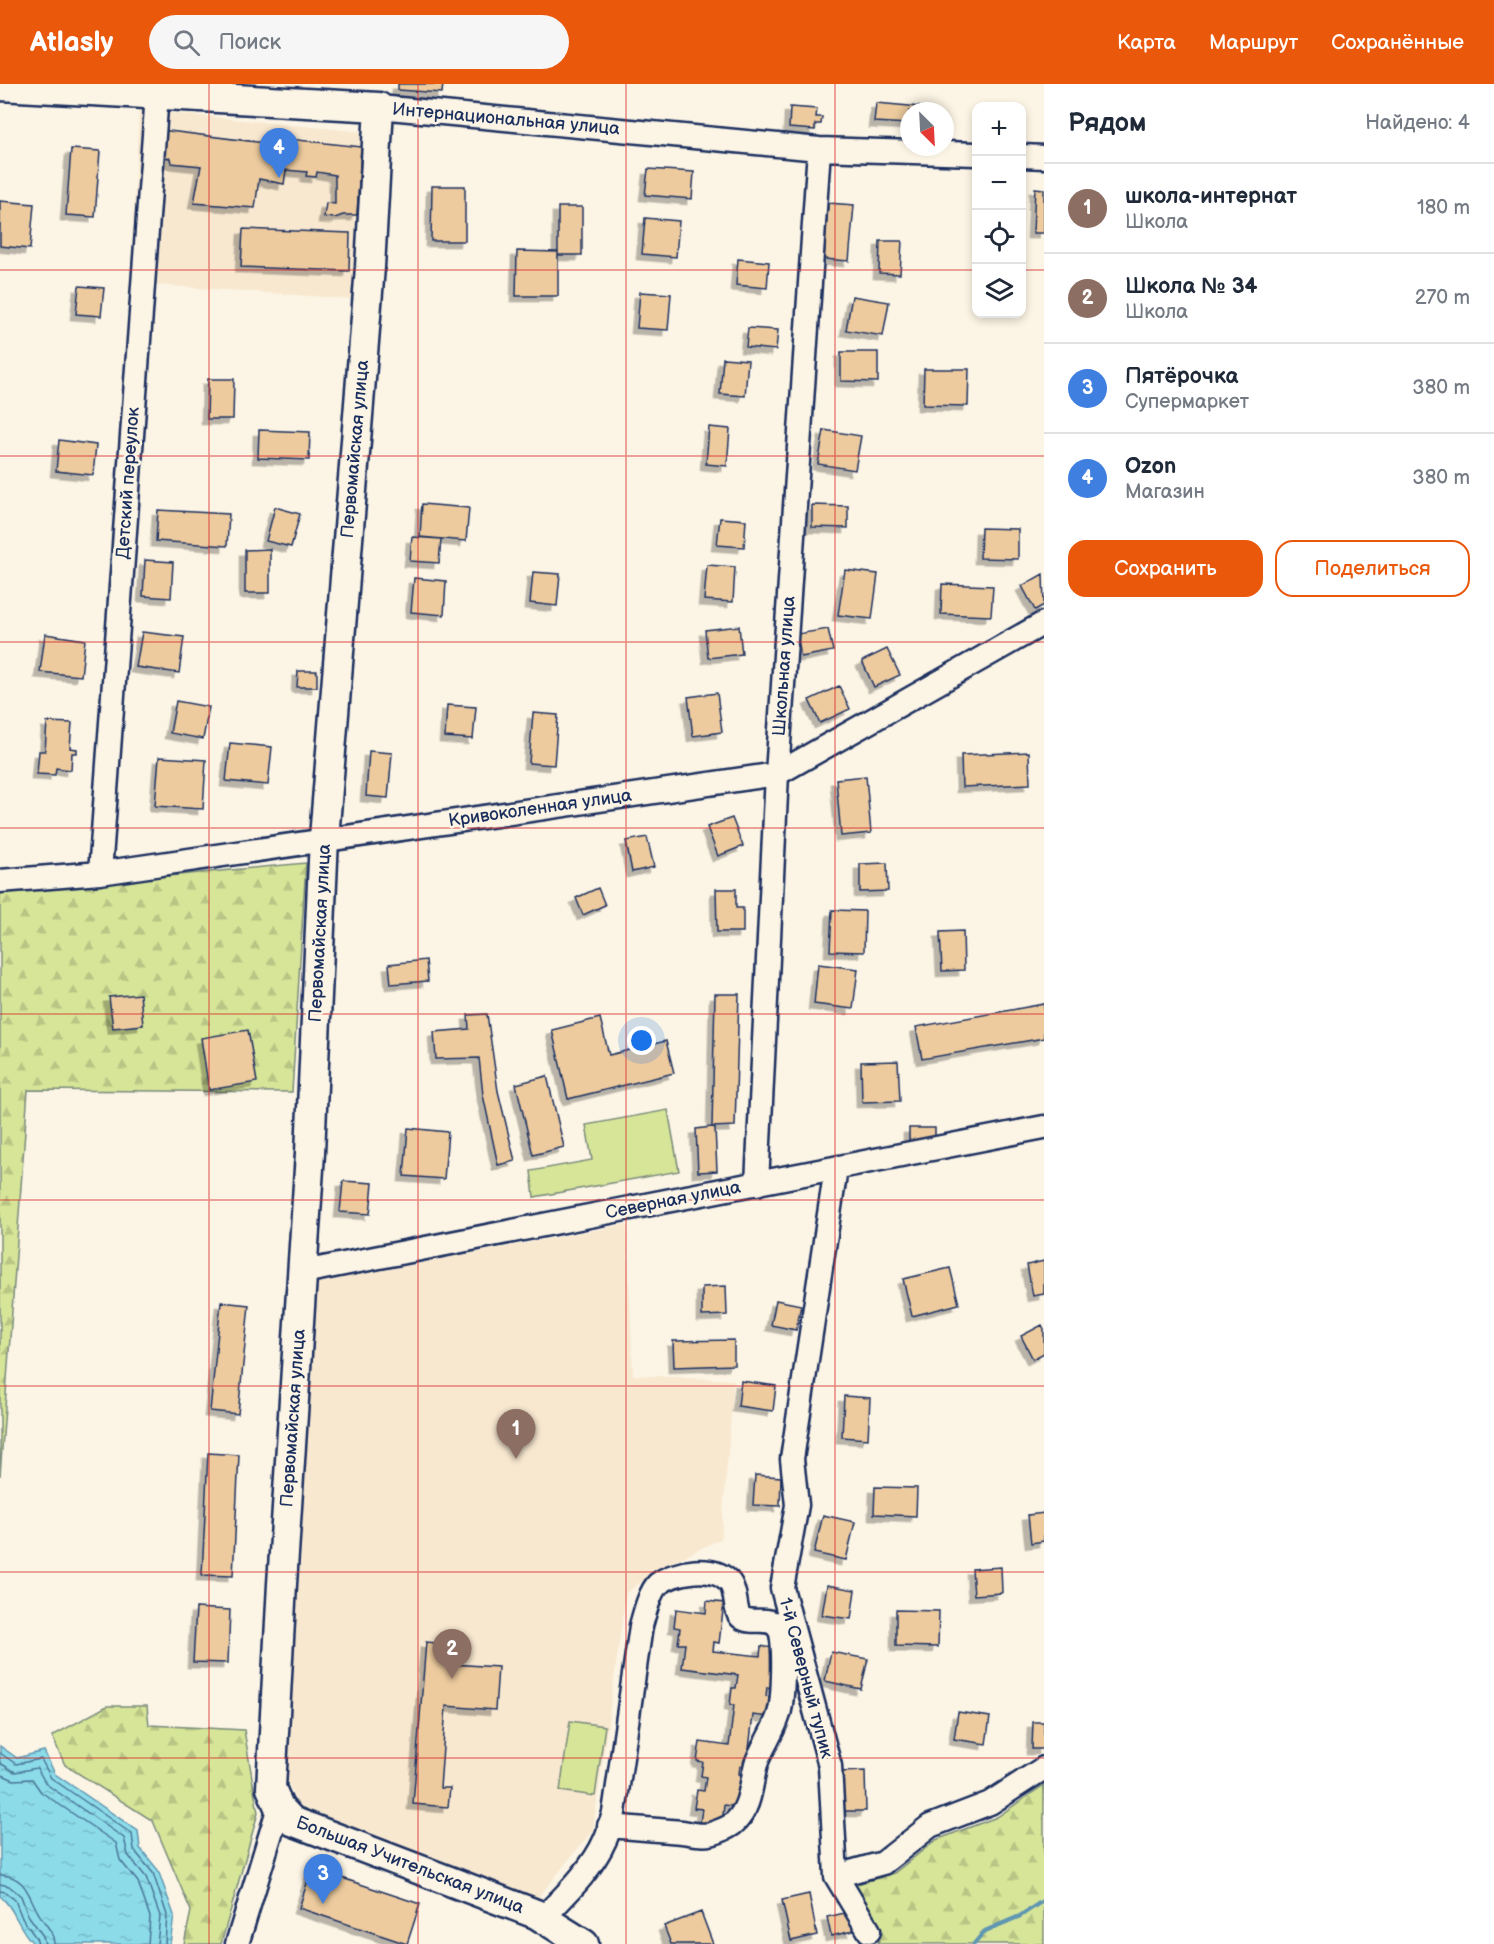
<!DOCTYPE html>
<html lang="ru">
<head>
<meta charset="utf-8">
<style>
	:root { --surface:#fff; --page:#f6f6f7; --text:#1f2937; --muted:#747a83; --line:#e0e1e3; --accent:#ea580c }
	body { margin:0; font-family:"Balsamiq Sans",sans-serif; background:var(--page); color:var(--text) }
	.controls { position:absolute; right:18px; top:18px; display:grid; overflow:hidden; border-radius:12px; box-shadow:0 3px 9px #0003 }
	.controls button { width:54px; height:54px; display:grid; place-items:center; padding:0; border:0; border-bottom:2px solid var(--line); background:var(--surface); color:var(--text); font:30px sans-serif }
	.compass { position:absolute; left:900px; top:18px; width:54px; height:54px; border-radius:50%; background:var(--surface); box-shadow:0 3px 9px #0003; rotate:156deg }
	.you { position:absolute; left:642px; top:957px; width:21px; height:21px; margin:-15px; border:4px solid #fff; border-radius:50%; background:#1a73e8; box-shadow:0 0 0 9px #1a73e833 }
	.badge { display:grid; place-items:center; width:39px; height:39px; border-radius:50%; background:var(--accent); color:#fff; font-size:20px; font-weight:700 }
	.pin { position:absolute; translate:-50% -50px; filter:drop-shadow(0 2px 3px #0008) }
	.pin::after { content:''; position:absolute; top:32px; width:21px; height:18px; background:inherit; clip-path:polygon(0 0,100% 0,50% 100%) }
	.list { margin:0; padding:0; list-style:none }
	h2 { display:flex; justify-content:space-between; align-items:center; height:78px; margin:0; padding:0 24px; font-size:26px }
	h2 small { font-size:20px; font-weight:400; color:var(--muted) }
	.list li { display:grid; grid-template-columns:39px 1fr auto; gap:18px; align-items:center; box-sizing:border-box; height:90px; padding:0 24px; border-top:2px solid var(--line) }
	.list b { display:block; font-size:22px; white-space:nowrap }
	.list p { margin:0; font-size:20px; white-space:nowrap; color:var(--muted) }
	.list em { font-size:20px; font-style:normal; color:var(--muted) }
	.actions { display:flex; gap:12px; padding:18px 24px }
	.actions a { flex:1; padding:14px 0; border:2px solid var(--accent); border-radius:18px; text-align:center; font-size:21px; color:var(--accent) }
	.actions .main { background:var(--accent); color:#fff }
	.icon { flex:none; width:33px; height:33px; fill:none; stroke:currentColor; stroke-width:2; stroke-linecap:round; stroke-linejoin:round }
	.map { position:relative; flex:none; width:1044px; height:1860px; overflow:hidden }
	header { display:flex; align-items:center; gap:36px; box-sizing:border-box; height:84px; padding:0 30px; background:var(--accent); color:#fff }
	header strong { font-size:28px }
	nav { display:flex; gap:33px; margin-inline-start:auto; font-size:21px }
	.search { width:420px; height:54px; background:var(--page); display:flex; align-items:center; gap:15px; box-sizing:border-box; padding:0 21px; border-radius:33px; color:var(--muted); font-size:22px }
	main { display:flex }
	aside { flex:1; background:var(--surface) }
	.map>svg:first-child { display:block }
	.built { fill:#f8e8d0 }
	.green { fill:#d7e598; stroke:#798a7b; stroke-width:1.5 }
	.forest { fill:url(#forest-firs); stroke:#798a7b; stroke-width:1.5 }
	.water { fill:url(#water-ripples); stroke:#5f96b1; stroke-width:1.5 }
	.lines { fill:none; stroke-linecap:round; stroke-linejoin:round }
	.shore { stroke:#487496; stroke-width:1.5 }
	.stream { stroke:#5f96b1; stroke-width:4.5 }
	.building { fill:#edcb9e; stroke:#1b2f5e; stroke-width:1.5; filter:url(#shadow) }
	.minor-casing { stroke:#1b2f5e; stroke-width:27 }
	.major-casing { stroke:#1b2f5e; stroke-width:33 }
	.minor { stroke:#fcf5e5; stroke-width:22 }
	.major { stroke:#fcf5e5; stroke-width:28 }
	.grid { fill:none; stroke:#d62828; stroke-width:1.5; stroke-opacity:0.55 }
	.labels { text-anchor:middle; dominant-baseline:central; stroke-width:5; stroke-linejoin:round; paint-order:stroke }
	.street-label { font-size:18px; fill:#1b2f5e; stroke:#fcf5e5 }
</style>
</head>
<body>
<header>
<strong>Atlasly</strong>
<div class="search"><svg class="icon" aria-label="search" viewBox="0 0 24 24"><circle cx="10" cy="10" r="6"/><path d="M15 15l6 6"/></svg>Поиск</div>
<nav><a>Карта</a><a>Маршрут</a><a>Сохранённые</a></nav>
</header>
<main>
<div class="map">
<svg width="1044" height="1860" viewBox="0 0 1044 1860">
	<defs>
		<pattern id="forest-firs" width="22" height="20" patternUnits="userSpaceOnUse" patternTransform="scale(1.5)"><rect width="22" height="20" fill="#d7e598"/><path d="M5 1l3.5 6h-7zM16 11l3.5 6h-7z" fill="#b8c585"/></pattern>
		<pattern id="water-ripples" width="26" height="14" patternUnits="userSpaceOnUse" patternTransform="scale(1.5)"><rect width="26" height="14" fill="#8cdbe9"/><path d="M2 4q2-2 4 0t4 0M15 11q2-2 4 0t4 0" fill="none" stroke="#78bcca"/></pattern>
		<filter id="shadow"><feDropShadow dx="-5.5" dy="5.5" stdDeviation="0" flood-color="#0004"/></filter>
	</defs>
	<rect width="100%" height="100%" fill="#fcf5e5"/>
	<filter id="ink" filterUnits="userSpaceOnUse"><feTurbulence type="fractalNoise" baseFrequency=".0167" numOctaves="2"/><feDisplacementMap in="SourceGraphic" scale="12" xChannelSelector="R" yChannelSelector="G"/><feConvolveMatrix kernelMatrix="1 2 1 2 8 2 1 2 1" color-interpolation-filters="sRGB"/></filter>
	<g filter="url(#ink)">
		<!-- built -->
		<path class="built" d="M139,26l225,22 -13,167 -221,-16z
			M627,1140l6,151 101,5 -13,159 -59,28 -36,26 -33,237 -57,70 -239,-95 -16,-40 19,-198 15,-284z"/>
		<!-- green -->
		<path class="green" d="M668,1026l11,61 -145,26 -3,-26 61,-11 -6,-35z
			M570,1637l35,5 -10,70 -35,-5z"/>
		<!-- forest -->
		<path class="forest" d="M306,779l-14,229 -264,-2 -28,386v-584z
			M107,1622h40l2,19 95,5 14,83 -37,131h-37l7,-33 -38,-90 -88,-56 -13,-29z
			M1044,1701v159h-166l4,-15 -28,-44 40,-12 42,-33 61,-23z"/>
		<!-- water -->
		<path class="water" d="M0,1662l17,12 27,-7 11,23 83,57 2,17 18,22 16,45 -4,29h-136c-16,-14 -18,-35 -34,-48z"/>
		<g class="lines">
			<!-- shore -->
			<path class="shore" d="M0,1669l16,11 25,-5 10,19 81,56 2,16 19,23 14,42 -2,29
				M0,1679l15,9 22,-4 9,16 78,54 4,17 18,22 14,39 -3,28
				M0,1690l14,6 18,-1 9,13 75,51 4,17 18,22 12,35 -2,27
				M0,1791c27,1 28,21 39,39 6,11 15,17 15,30
				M0,1800l9,2 12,10 7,19 15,21 2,8
				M0,1807l5,1 10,8 7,18 14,20 2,6"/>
			<!-- stream -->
			<path class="stream" d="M974,1860l11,-13 35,-15 24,-16"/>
		</g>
		<!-- building -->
		<path class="building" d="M398,0h45l-1,9 -44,-3z
			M876,19l44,4 -1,4h-10v13l-35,-2z
			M790,23l27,2 -1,8h6l-1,7h-6v6l-26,-2z
			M161,46l128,16v-7l72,8 -4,68h-14l-8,3 -11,-1 2,-14 9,1v-29l-18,-3 -1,5 -10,-1 1,-4 -21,-2 -2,14 -25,-5 -4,29 -61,-5 7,-37 -30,-3 -1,-5 -10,-1z
			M71,65l29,2 -5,66 -29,-2z
			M648,85l46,3 -2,27 -47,-4z
			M432,102h33v55h-34z
			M1035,104l9,1v44h-11z
			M0,117l34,3 -4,45 -30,-3z
			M828,119l26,2 -5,56 -25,-2z
			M558,123h24v48h-24z
			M645,134l34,3 -3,36 -34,-3z
			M243,145l107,4 -1,38 -108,-4z
			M880,157h22l-2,33 -21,-1z
			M517,167l41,1v44h-42z
			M738,175l31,3 -2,26 -31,-3z
			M79,202l25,2 -3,28 -25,-2z
			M640,208l31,2 -3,36 -31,-2z
			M852,212l37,6 -6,34 -37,-6z
			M748,244l30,2 -2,20 -30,-3z
			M841,268h37v30l-37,-1z
			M723,274l25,2 -3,36 -25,-2z
			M924,285h45l-1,37 -45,-1z
			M208,295h26l-1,40h-26z
			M709,343l21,2 -3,37 -21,-2z
			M259,346l51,2 -1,28 -51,-2z
			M824,346l37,6 -6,34 -37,-6z
			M59,356l37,5 -3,30 -37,-4z
			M422,420l47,4 -3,33 -46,-4z
			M812,421l36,1v22l-36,-1z
			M275,423l25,7 -9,33 -25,-6z
			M158,426l71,4 -2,32 -71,-5z
			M720,434l26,2 -2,27 -27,-2z
			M981,444l37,1v30l-38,-1z
			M412,453l29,2 -2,24 -29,-2z
			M270,465v44h-25v-43z
			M145,476l28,2 -2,36 -28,-2z
			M707,481l28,2 -2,35 -29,-2z
			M845,486l33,4 -6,45 -34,-4z
			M533,488l27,2 -3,32 -27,-3z
			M1043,490l1,31 -9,5 -13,-24z
			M414,494l32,3 -2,34 -33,-3z
			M942,500l51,2 -2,30 -50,-2z
			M739,542l3,28 -34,4 -3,-28z
			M828,545l5,22 -32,6 -4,-23z
			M142,548l42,5 -5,36 -43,-6z
			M45,550l40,6 -4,36 -41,-4z
			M887,565l13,26 -26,12 -12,-26z
			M298,587h19v16h-20z
			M839,602l11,23 -30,14 -11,-23z
			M717,609l5,39 -29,4 -5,-39z
			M176,617l33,6 -6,32 -33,-6z
			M447,621l29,2 -3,32 -28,-2z
			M533,629l25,2 -4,50 -25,-2z
			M47,638l25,1 -2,25 7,1v4h-5l-1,17 -15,-2 -1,7 -18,-1 2,-23h6z
			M230,659l42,4 -4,38 -42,-4z
			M369,667l23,2 -4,45 -22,-2z
			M1029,668l1,32 -68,3 -1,-32z
			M159,673l47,3 -3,49 -48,-3z
			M866,692l5,57 -30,3 -5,-57z
			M732,734l11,28 -25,10 -11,-29z
			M647,753l7,30 -22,5 -6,-31z
			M887,779l1,28 -28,1v-28z
			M598,804l7,17 -22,10 -7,-17z
			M716,805h20v19h7v24h-26z
			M832,826l33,1 -1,41 -34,-1z
			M963,847l1,39 -22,1 -2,-39z
			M426,876l2,21 -37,3 -2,-20z
			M818,880l40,5 -5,40 -39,-5z
			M140,910l3,31 -30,3 -4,-31z
			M715,910h24l-4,132 -23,1z
			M1044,920v34l-122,21 -6,-32z
			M487,930l11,77 17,70 -17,4 -15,-70 -4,-37 -43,1 -2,-27 35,-3 -1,-14z
			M600,934l9,37 57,-14 8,32 -106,26 -16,-69z
			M248,946l9,52 -48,8 -8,-52z
			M898,977l2,40 -38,1 -1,-40z
			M547,992l17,71 -31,8 -17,-71z
			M712,1043l3,1 2,43 -19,1 -2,-43z
			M408,1044l40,4 -4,47 -40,-3z
			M909,1044h26v17h-26z
			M343,1097l30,2 -3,31 -30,-2z
			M1044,1177v33l-11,2 -6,-31z
			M950,1184l9,36 -47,12 -9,-37z
			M726,1202l1,29 -25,1v-29z
			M776,1216l25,5 -5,25 -25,-5z
			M221,1218l28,3 -11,109 -28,-3z
			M1042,1241l2,4v24l-11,6 -12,-23z
			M734,1256v25l-60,2 -1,-26z
			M741,1297l35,5 -3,25 -35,-5z
			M844,1312l26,2 -2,41 -26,-2z
			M208,1369l31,2 -6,121 -31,-1z
			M755,1391l26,2 -1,29 -27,-1z
			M875,1403l42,1 -1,28 -42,-2z
			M1044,1429v28l-13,2 -3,-28z
			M823,1431l32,7 -9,38 -32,-7z
			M1001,1483l1,26 -28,2 -2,-26z
			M827,1501l28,5 -4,29 -29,-4z
			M707,1517l17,2 -5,40 -5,-1 -1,9 47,5 1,-10 18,3 -5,39 -7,-1 -1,9 15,2 -12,19 -16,-2 -6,51h-7l-1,8 4,1 -4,32 -15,-2 -2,20 -22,-2 2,-14 -8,-1 3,-18 7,1 2,-14 -5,-1 2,-14 -6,-1 3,-19 29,4 5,-41h-4l2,-17h4l2,-13 -56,-7 3,-24h-7l2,-16 -6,-1 2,-18 30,4z
			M196,1524l34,2 -2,53 -35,-1z
			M896,1526l43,1 -1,36 -42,-1z
			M426,1558l28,3 -2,19 46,3 -3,43 -49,-4 -6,82h10l-2,19 -35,-3z
			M831,1568l37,7 -7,30 -36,-8z
			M958,1628l32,5 -4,27 -32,-5z
			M1033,1638h11v27h-12z
			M865,1687l1,40h-26l-2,-39z
			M312,1784l108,36 -13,40 -108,-36z
			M809,1810l8,41 -26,6 -9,-41z
			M701,1828l12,32h-42l-7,-18z
			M849,1828l4,19 -22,5 -4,-19z"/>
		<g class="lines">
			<!-- minor casing -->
			<g class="minor-casing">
				<path id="minor" d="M379,23l440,42 157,5
					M1022,72l22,1
					M100,789l57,-779
					M0,797l100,-8 677,-99 267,-151
					M836,1084l-44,291 5,46 -15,83 48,178 6,110 33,55
					M757,1100l20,-410 42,-625
					M303,1188l741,-145
					M836,1792l47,-13 47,-37 60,-23 54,-35
					M543,1834c22,-23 49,-48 62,-78 4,-8 6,-18 9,-27l27,-187c3,-11 9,-35 17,-42 17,-13 57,-20 72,-1 7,9 4,28 11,34 11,9 29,-3 38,12 7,10 4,72 0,85 -5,17 -17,33 -23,50 -5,19 -5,44 -22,59 -4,4 -18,10 -25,11 -7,2 -19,-1 -27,-2 -24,-2 -48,-4 -73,-6
					M237,1860l42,-137"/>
			</g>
			<!-- major casing -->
			<g class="major-casing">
				<path id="major" d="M0,2l379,21 -9,160 -46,571 -14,315 -28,431 -11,204 8,19 13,14 244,93 48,30"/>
			</g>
			<!-- minor -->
			<use href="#minor" class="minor"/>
			<!-- major -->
			<use href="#major" class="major"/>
		</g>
	</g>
	<!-- grid -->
	<path class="grid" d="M209,0v1860M418,0v1860M626,0v1860M835,0v1860M0,186h976M1022,186h22M0,372h1044M0,558h1044M0,744h1044M0,930h1044M0,1116h1044M0,1302h1044M0,1488h1044M0,1674h1044"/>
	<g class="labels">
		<!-- street labels -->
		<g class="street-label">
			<text transform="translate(506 35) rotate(5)">Интернациональная улица</text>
			<text transform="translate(355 365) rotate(-85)">Первомайская улица</text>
			<text transform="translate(128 399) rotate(-86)">Детский переулок</text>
			<text transform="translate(784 582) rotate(-86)">Школьная улица</text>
			<text transform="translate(540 724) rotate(-8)">Кривоколенная улица</text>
			<text transform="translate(320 849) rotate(-87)">Первомайская улица</text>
			<text transform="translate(673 1116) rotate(-11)">Северная улица</text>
			<text transform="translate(293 1334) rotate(-86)">Первомайская улица</text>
			<text transform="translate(806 1594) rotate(75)">1-й Северный тупик</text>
			<text transform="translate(410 1781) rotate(21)">Большая Учительская улица</text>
		</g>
	</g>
</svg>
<div class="controls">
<button>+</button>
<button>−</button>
<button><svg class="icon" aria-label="locate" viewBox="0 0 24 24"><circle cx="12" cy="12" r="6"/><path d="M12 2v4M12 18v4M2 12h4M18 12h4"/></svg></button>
<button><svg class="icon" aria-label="layers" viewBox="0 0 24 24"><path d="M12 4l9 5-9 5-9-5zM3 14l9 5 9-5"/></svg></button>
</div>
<svg class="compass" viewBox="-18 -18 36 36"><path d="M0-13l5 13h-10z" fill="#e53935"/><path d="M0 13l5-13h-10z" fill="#747a83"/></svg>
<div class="you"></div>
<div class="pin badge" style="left:516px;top:1375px;background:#8d6e63">1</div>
<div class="pin badge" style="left:452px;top:1595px;background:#8d6e63">2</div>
<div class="pin badge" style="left:323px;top:1820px;background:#3f7fe0">3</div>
<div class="pin badge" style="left:279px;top:94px;background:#3f7fe0">4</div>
</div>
<aside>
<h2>Рядом<small>Найдено: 4</small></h2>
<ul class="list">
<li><span class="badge" style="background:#8d6e63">1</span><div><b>школа-интернат</b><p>Школа</p></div><em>180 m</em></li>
<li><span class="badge" style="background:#8d6e63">2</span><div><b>Школа № 34</b><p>Школа</p></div><em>270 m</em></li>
<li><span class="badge" style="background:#3f7fe0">3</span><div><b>Пятёрочка</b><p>Супермаркет</p></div><em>380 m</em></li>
<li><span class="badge" style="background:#3f7fe0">4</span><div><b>Ozon</b><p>Магазин</p></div><em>380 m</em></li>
</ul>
<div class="actions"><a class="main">Сохранить</a><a>Поделиться</a></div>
</aside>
</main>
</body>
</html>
